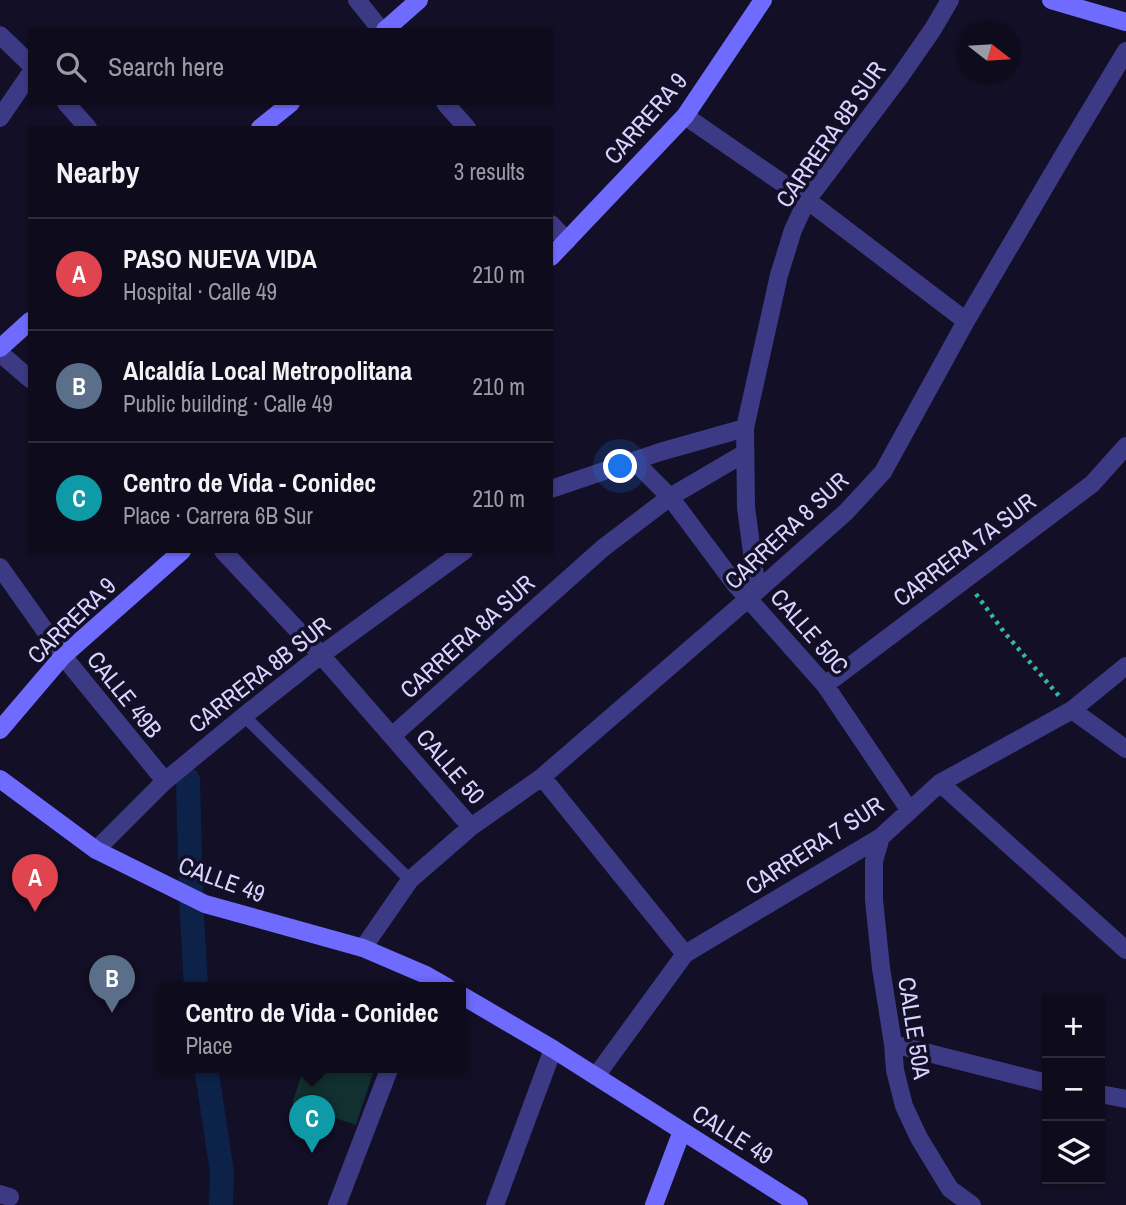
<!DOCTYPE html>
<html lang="en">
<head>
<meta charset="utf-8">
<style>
	:root { --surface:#0e0b1c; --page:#171425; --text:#f1f3f6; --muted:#9b9ba3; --line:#2e2b3b; --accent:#0f766e }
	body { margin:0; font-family:"Archivo Narrow",sans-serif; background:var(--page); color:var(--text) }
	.controls { position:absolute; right:21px; bottom:21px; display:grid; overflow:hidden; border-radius:0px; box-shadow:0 2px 5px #0004 }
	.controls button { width:63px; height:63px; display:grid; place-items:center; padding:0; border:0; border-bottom:2px solid var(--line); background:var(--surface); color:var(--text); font:35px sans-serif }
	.compass { position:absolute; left:958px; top:21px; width:63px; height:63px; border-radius:50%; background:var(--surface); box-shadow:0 2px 5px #0004; rotate:107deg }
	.you { position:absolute; left:621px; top:467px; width:24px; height:24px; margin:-18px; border:5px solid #fff; border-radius:50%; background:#1a73e8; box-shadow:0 0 0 10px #1a73e833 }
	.badge { display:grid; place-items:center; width:46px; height:46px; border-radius:50%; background:var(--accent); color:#fff; font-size:23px; font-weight:700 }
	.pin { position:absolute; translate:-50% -58px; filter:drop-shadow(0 2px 4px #0008) }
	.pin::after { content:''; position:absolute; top:37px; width:24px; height:21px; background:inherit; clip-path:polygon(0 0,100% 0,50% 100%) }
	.popup { position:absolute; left:158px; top:982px; width:308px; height:91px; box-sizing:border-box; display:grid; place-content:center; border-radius:0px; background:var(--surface); filter:drop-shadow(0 2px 5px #0005); font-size:23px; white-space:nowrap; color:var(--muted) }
	.popup b { font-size:26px; color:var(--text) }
	.popup::after { content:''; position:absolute; left:50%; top:100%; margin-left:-14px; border:14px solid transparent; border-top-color:var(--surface) }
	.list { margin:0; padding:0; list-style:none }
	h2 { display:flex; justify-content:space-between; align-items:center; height:91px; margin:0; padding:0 28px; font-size:30px }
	h2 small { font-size:23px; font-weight:400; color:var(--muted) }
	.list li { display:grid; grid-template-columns:46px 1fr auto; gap:21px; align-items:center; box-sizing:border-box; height:112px; padding:0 28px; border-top:2px solid var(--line) }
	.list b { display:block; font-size:26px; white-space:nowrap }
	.list p { margin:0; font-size:23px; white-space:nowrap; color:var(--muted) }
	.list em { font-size:23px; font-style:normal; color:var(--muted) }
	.icon { flex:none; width:38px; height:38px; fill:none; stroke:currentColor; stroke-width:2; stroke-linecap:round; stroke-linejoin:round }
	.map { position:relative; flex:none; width:1126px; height:1205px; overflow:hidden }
	.search { position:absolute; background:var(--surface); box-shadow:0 2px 5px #0004; left:28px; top:28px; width:525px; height:77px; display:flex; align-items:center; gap:18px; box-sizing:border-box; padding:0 24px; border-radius:0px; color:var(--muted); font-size:26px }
	.panel { position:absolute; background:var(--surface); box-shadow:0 2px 5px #0004; left:28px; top:126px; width:525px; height:427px; border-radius:0px }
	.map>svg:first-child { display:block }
	.green { fill:#12302f }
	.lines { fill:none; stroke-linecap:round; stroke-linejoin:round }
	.canal { stroke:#0c2248; stroke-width:24 }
	.path { stroke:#2fb8b0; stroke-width:4.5; stroke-dasharray:3.5 5; stroke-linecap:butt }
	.lane { stroke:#3d3a85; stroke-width:12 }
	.street { stroke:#3d3a85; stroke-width:18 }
	.secondary { stroke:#6f6bff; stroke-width:18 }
	.labels { text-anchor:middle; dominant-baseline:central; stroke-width:7; stroke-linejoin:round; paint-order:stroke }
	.street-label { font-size:24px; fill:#d9d4ff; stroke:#130f26 }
</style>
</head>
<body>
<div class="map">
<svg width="1126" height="1205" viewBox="0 0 1126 1205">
	<rect width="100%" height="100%" fill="#130f26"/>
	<!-- green -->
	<path class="green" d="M304,1067h71l-19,58 -64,-21z"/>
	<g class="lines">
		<!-- canal -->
		<path class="canal" d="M188,780l3,118 5,89
			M206,1067l16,105 -1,33"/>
		<!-- path -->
		<path class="path" d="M976,594l28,38 55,64"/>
		<!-- lane -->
		<path class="lane" d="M244,716l166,164"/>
		<!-- street -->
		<path class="street" d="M357,0l24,30
			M0,35l30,29
			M66,103l22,25
			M445,103l22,25
			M685,116l122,84 159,121
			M0,118l30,-44
			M551,224l16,17
			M0,353l30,26
			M634,461l36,36 65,87 90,101 85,126
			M551,489l109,-37 85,-24
			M223,551l98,104 150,172
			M0,567l63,89 102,125
			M757,591l-11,-84 -1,-79 34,-153 14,-45 14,-30 92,-122 34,-49 17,-29
			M825,685l267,-201 34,-38
			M1072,710l54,39
			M392,736l211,-188 67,-51 75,-44
			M542,777l143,177
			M940,783l186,167
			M881,837l-7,24v39l7,68 12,76 2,26 9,36 15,32 31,51 22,16
			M96,850l69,-69 79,-65 77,-61 143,-104
			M363,948l47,-68 61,-53 71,-50 207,-179 97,-86 37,-40 83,-151 101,-172 59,-98
			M893,1044l154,39
			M596,1076l89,-122 196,-117 59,-54 132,-73 54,-44
			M1100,1094l26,5
			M0,1194l10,3
			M337,1205l53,-138
			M495,1205l58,-156"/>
		<!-- secondary -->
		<path class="secondary" d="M1051,0l75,22
			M385,30l34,-30
			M260,128l31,-25
			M551,257l134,-141 78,-116
			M0,348l30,-27
			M0,730l63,-74 119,-105
			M0,779l96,71 109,54 158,44 63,27 21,12
			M461,995l92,54 246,156
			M654,1205l28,-74"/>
	</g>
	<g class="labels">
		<!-- street labels -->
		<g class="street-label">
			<text transform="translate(645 118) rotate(-49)">CARRERA 9</text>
			<text transform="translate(830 134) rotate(-55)">CARRERA 8B SUR</text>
			<text transform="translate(786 530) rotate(-43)">CARRERA 8 SUR</text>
			<text transform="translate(964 549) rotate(-37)">CARRERA 7A SUR</text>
			<text transform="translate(71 620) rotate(-44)">CARRERA 9</text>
			<text transform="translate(810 631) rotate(49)">CALLE 50C</text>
			<text transform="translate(467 636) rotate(-42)">CARRERA 8A SUR</text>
			<text transform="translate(259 674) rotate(-38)">CARRERA 8B SUR</text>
			<text transform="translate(125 694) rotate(51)">CALLE 49B</text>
			<text transform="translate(451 766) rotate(49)">CALLE 50</text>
			<text transform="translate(814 845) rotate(-33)">CARRERA 7 SUR</text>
			<text transform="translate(222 879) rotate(20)">CALLE 49</text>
			<text transform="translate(915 1028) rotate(81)">CALLE 50A</text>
			<text transform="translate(733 1134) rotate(32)">CALLE 49</text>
		</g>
	</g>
</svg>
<div class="controls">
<button>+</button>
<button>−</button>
<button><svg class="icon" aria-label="layers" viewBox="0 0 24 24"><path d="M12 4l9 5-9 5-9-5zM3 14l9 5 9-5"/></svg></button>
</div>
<svg class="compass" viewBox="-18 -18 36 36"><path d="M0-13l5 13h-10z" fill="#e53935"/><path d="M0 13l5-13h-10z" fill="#9b9ba3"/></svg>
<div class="you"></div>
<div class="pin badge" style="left:35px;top:912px;background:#e0444e">A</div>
<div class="pin badge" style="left:112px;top:1013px;background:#5c6f8a">B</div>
<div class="pin badge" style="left:312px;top:1153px;background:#0f9aa8">C</div>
<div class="popup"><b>Centro de Vida - Conidec</b>Place</div>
<div class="search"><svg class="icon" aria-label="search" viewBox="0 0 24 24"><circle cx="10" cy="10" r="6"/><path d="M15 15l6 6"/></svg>Search here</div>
<section class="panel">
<h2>Nearby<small>3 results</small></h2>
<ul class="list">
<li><span class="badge" style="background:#e0444e">A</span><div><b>PASO NUEVA VIDA</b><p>Hospital · Calle 49</p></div><em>210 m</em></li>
<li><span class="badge" style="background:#5c6f8a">B</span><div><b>Alcaldía Local Metropolitana</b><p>Public building · Calle 49</p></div><em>210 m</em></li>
<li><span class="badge" style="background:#0f9aa8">C</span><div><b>Centro de Vida - Conidec</b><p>Place · Carrera 6B Sur</p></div><em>210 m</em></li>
</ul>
</section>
</div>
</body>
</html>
